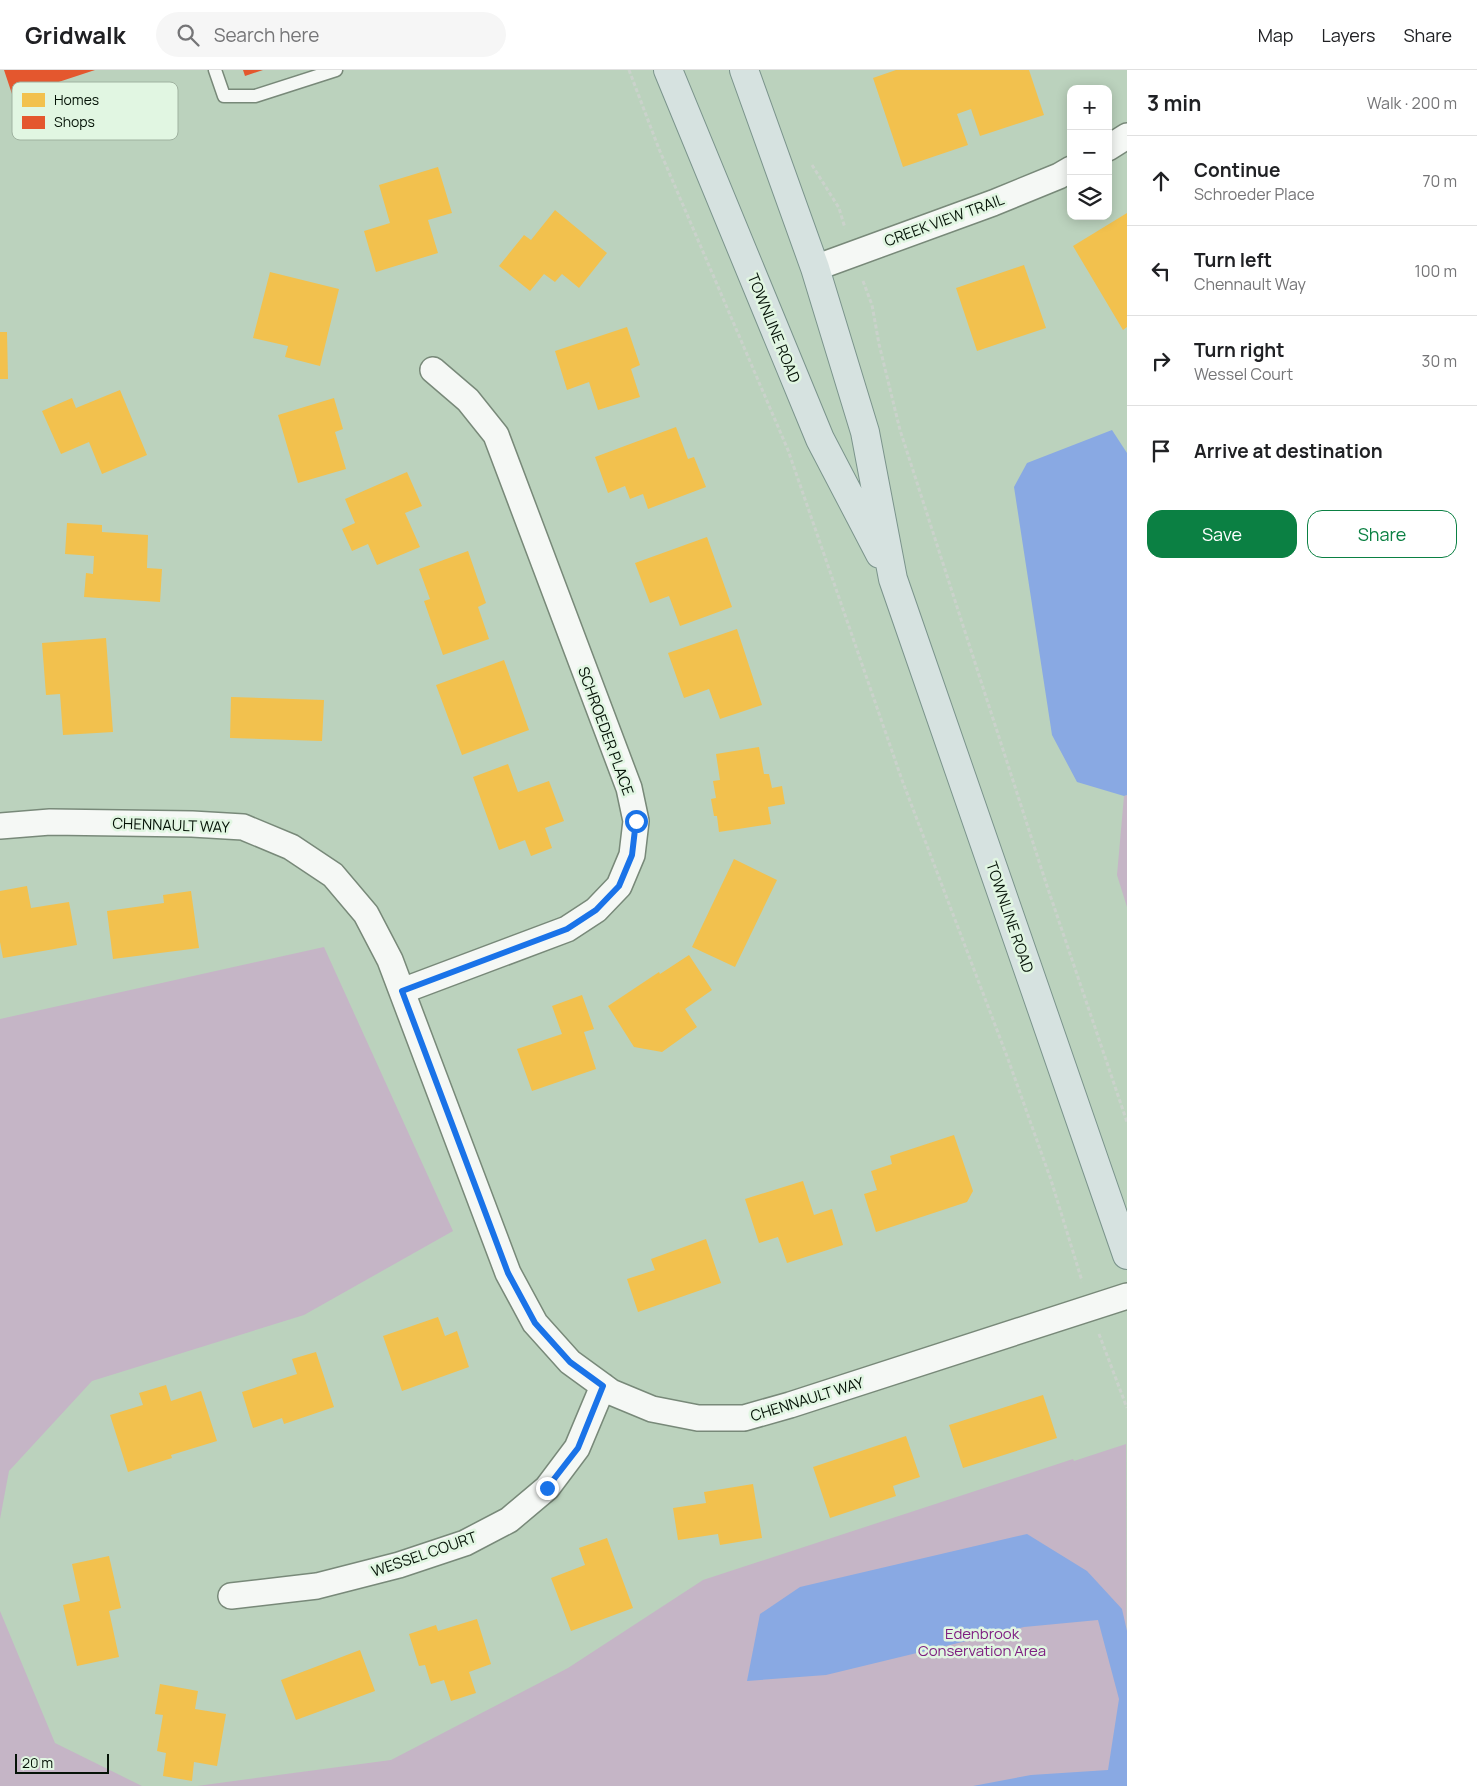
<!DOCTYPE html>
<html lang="en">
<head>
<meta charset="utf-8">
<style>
	:root { --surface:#fff; --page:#f6f6f6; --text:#202124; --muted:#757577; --line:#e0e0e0; --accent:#0b8043 }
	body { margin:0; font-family:Manrope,sans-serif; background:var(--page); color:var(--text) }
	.controls { position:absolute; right:15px; top:15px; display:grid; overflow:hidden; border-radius:10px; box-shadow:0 2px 12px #0003 }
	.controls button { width:45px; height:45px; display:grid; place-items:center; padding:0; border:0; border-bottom:1px solid var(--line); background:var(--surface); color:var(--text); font:25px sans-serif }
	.scale { position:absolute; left:15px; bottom:12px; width:94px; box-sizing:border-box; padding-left:5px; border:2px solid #051307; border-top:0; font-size:14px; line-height:18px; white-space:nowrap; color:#051307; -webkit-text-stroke:4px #e1f6e2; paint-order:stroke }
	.stop { position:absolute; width:15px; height:15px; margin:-11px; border:4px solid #1a73e8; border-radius:50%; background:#fff }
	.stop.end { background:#1a73e8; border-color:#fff; box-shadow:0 1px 5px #0008 }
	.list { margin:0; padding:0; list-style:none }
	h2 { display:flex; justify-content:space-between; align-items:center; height:65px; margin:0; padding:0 20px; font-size:21px }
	h2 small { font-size:16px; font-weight:400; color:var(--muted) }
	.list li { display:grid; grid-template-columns:32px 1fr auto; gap:15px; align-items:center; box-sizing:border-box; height:90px; padding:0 20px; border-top:1px solid var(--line) }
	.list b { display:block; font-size:19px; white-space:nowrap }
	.list p { margin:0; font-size:16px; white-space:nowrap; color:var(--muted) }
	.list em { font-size:16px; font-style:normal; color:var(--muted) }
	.actions { display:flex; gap:10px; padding:15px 20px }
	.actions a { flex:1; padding:11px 0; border:1px solid var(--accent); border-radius:15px; text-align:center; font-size:18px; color:var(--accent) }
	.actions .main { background:var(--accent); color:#fff }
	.icon { flex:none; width:28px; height:28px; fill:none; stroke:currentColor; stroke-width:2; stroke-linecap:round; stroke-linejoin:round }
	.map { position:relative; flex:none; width:1127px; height:1716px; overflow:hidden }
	header { display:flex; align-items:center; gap:30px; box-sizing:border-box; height:70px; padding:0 25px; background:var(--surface); border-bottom:1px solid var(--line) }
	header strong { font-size:24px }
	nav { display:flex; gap:28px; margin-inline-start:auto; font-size:18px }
	.search { width:350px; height:45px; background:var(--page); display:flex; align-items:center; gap:12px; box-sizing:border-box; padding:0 18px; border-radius:28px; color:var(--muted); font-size:19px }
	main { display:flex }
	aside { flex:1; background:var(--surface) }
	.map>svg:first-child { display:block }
	.green { fill:#c5b5c6 }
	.water { fill:#89a9e3 }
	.homes { fill:#f2c14e }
	.shops { fill:#e4572e }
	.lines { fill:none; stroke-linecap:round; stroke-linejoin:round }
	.service-casing { stroke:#788979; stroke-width:15 }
	.minor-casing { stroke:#788979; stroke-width:28 }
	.primary-casing { stroke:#7b948c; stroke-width:30 }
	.path { stroke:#cad2cb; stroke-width:3; stroke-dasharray:4 2.5; stroke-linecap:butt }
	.service { stroke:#f5f8f5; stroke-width:12 }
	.minor { stroke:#f5f8f5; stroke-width:25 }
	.primary { stroke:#d6e2e0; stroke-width:28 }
	.route { stroke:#1a73e8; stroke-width:6 }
	.labels { text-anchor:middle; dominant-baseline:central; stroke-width:5; stroke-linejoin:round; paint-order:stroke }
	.street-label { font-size:15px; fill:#051307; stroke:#e1f6e2 }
	.park-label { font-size:15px; fill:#7f1f81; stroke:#e1f6e2 }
	.key { fill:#e1f6e2; stroke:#9fb2a0; stroke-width:1 }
	.key-label { font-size:14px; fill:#051307 }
</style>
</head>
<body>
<header>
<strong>Gridwalk</strong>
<div class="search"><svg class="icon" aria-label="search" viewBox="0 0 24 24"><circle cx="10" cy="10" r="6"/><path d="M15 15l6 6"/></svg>Search here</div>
<nav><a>Map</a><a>Layers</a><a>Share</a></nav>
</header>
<main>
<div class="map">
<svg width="1127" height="1716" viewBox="0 0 1127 1716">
	<rect width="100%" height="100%" fill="#bbd2bd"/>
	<!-- green -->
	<path class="green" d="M1127,725v112l-10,-32 7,-79z
		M324,877l129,284 -149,84 -212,66 -83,90 -9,48v-500z
		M1126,1374l1,342h-930l194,-26 177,-92 135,-88 370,-121 1,2z
		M0,1541l55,132 87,43h-142z"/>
	<!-- water -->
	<path class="water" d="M1112,360l15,23v342l-3,1 -47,-14 -25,-47 -38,-248 13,-24z
		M1027,1464l60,37 35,38 5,22v155h-154l58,-11 77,-5 11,-71 -21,-79 -74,7 -198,48 -79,6 13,-67 40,-27z"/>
	<!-- homes -->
	<path class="homes" d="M896,0h133l15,45 -64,21 -9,-27 -14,5 11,31 -65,22 -30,-89z
		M438,97l14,46 -24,7 10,33 -62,19 -12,-41 26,-8 -11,-38z
		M555,140l52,43 -28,35 -17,-14 -7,8 -11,-8 -14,17 -31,-25 25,-31 7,5z
		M1127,143v114l-4,3 -50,-84z
		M1024,195l22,63 -69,23 -21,-63z
		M270,202l69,17 -19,77 -35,-9 3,-11 -35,-8z
		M627,257l13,38 -9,4 9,28 -42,13 -9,-28 -22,8 -12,-39z
		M0,262h7l1,47h-8z
		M120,320l27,65 -45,19 -13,-32 -28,12 -19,-43 30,-13 4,10z
		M334,328l9,31 -8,3 11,37 -48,14 -20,-68z
		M676,357l12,32 6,-2 12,30 -58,22 -5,-15 -13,5 -5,-13 -17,7 -13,-36z
		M407,402l15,34 -17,7 15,34 -43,18 -9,-21 -16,7 -10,-22 13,-6 -10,-24z
		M67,453l35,2v7l46,3 -1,33 15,1 -2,33 -76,-5 2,-24 7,1 1,-18 -29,-2z
		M707,467l25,70 -52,19 -11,-30 -19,7 -15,-40z
		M468,481l18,52 -8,4 11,32 -46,16 -19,-54 6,-2 -11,-30z
		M737,559l25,76 -42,14 -11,-30 -25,9 -16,-45z
		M106,568l7,94 -50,3 -3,-41 -14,1 -4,-52z
		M504,590l25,70 -67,25 -26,-70z
		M231,627l93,3 -2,41 -92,-3z
		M759,677l5,27h5l3,14 10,-2 3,18 -17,3 3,17 -52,8 -2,-16h-3l-3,-17 5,-1 -3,-17 7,-1 -4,-26z
		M508,694l10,28 31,-11 15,40 -19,7 7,20 -21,8 -6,-16 -26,10 -26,-73z
		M734,789l43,21 -42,87 -43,-20z
		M27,816l4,22 38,-6 8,43 -74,13 -3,-16v-51z
		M191,821l8,57 -86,11 -6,-48 57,-8 -1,-8z
		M689,885l23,35 -27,19 12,18 -35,25 -28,-5 -26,-41 51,-34 1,2z
		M582,925l12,34 -10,3 12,37 -64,22 -15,-42 45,-15 -10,-28z
		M954,1065l19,56 -6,11 -91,30 -12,-38 13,-4 -6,-19 21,-7 -2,-8z
		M803,1111l11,34 18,-6 11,36 -56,18 -9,-26 -19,6 -14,-44z
		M706,1169l15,44 -83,29 -11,-33 28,-9 -4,-11z
		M438,1247l7,19 12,-5 12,36 -67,24 -19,-55z
		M316,1282l18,55 -50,17 -2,-6 -29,10 -11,-36 55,-18 -5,-15z
		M166,1315l5,16 30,-10 16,50 -46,14 1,3 -44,14 -18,-57 33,-10 -4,-12z
		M1043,1325l14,43 -94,30 -14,-43z
		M906,1366l14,41 -27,9 3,10 -66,22 -17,-51z
		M753,1414l9,54 -42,7 -2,-11 -40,6 -5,-32 33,-5 -2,-11z
		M607,1468l26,70 -62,23 -20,-53 34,-13 -6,-17z
		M109,1486l12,52 -12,3 10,46 -42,9 -14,-61 17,-4 -8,-37z
		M477,1549l14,45 -22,8 7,21 -25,8 -7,-21 -13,4 -6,-19 -6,1 -10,-32 27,-9 2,6z
		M360,1580l15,41 -79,29 -15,-40z
		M160,1614l38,7 -3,18 31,5 -9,52 -23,-4 -2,19 -29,-5 3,-23 -9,-2 6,-36 -8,-1z"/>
	<!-- shops -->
	<path class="shops" d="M4,0h91l-82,27z
		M243,0h20l-18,6z"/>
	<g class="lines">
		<!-- service casing -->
		<g class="service-casing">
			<path id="service" d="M215,0l9,26h31l81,-26"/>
		</g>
		<!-- minor casing -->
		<g class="minor-casing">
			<path id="minor" d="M1108,78l19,-12
				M815,198l178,-65 66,-27 12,-7
				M0,756l50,-4 142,2 51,3 48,20 42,28 33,39 24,46 118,313 27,50 35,39 33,24 8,6 41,17 46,9h46l46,-13 337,-109
				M402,921l165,-62 29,-19 23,-24 13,-31 4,-34 -7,-33 -133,-353 -28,-35 -35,-30
				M231,1526l86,-10 82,-21 66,-22 44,-23 38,-32 30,-40 26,-62"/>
		</g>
		<!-- primary casing -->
		<g class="primary-casing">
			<path id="primary" d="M668,0l152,369 60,115
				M744,0l71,198 50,164 28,147 234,676"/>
		</g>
		<!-- path -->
		<path class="path" d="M629,0l30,79 129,301 114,330 106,279 43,121 31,101
			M812,95l27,43 6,20
			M863,211l9,24 7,39 21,86 146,453 81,239
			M1099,1264l28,74"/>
		<!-- service -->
		<use href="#service" class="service"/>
		<!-- minor -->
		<use href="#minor" class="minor"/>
		<!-- primary -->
		<use href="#primary" class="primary"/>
	</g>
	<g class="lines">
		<!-- route -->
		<path class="route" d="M547,1418l31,-40 25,-62 -33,-24 -35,-39 -27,-50 -106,-282 165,-62 29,-19 23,-24 13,-31 4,-34"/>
	</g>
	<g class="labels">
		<!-- street labels -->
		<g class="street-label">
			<text transform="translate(944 150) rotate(-20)">CREEK VIEW TRAIL</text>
			<text transform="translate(774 258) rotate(68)">TOWNLINE ROAD</text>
			<text transform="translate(606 661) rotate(70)">SCHROEDER PLACE</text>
			<text transform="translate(171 755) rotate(2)">CHENNAULT WAY</text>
			<text transform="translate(1010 847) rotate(71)">TOWNLINE ROAD</text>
			<text transform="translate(807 1329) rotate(-17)">CHENNAULT WAY</text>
			<text transform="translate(424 1484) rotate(-19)">WESSEL COURT</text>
		</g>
		<!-- park labels -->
		<g class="park-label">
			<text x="982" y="1563">Edenbrook<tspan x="982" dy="17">Conservation Area</tspan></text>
		</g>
	</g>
	<!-- legend -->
	<rect x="12" y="12" width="166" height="58" rx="8" class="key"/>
	<rect x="22" y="23" width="23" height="14" fill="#f2c14e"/>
	<rect x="22" y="46" width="23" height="13" fill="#e4572e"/>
	<g class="key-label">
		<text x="54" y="35">Homes</text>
		<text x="54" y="57">Shops</text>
	</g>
</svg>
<div class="controls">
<button>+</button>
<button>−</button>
<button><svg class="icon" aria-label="layers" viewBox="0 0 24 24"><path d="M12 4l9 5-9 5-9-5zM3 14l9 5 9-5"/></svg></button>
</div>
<div class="scale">20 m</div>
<div class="stop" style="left:636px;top:751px"></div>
<div class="stop end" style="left:547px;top:1418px"></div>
</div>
<aside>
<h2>3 min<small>Walk · 200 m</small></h2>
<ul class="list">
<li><svg class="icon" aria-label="ahead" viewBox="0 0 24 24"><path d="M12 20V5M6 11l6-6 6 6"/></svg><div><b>Continue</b><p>Schroeder Place</p></div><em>70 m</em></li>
<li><svg class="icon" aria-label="left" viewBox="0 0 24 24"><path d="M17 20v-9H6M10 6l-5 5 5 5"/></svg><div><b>Turn left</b><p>Chennault Way</p></div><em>100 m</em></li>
<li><svg class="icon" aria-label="right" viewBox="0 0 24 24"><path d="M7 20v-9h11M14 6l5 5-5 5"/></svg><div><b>Turn right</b><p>Wessel Court</p></div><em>30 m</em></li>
<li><svg class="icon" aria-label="arrive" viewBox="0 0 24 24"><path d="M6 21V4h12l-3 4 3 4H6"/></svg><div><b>Arrive at destination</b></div></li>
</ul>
<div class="actions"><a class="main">Save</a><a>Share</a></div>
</aside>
</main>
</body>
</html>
